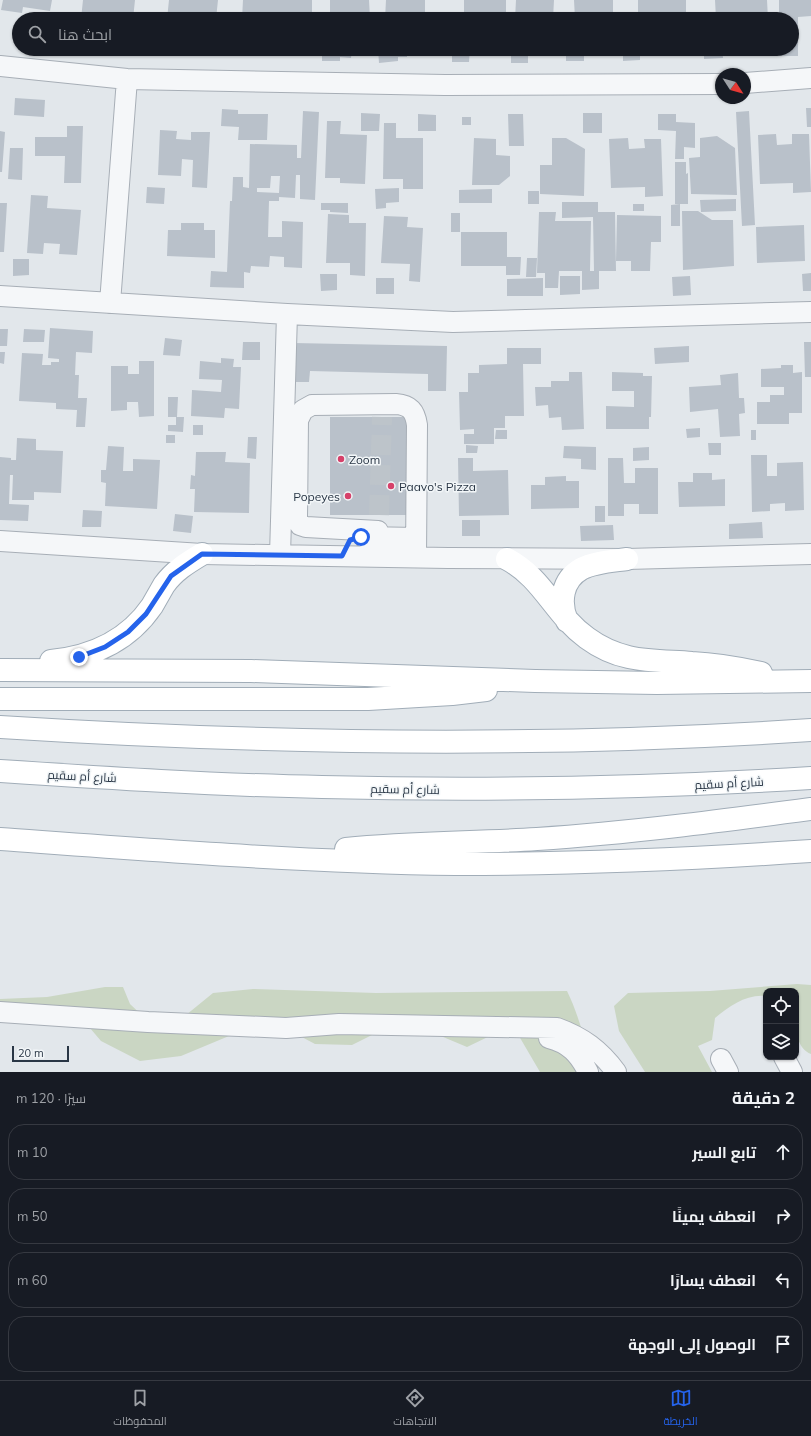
<!DOCTYPE html>
<html lang="ar">
<head>
<meta charset="utf-8">
<style>
	:root { --surface:#171b24; --page:#20242c; --text:#f1f3f6; --muted:#9ea1a6; --line:#363941; --accent:#2563eb }
	body { margin:0; font-family:Mulish,Cairo,sans-serif; background:var(--page); color:var(--text); direction:rtl }
	.controls { position:absolute; right:12px; bottom:12px; display:grid; overflow:hidden; border-radius:8px; box-shadow:0 1px 3px #0004 }
	.controls button { width:36px; height:36px; display:grid; place-items:center; padding:0; border:0; border-bottom:1px solid var(--line); background:var(--surface); color:var(--text); font:20px sans-serif }
	.compass { position:absolute; left:715px; top:68px; width:36px; height:36px; border-radius:50%; background:var(--surface); box-shadow:0 1px 3px #0004; rotate:126deg }
	.scale { position:absolute; left:12px; bottom:10px; width:57px; box-sizing:border-box; padding-left:4px; border:2px solid #293645; border-top:0; font-size:11px; line-height:14px; white-space:nowrap; color:#293645; -webkit-text-stroke:3px #f2f6f8; paint-order:stroke }
	.stop { position:absolute; width:12px; height:12px; margin:-9px; border:3px solid #2563eb; border-radius:50%; background:#fff }
	.stop.end { background:#2563eb; border-color:#fff; box-shadow:0 1px 4px #0008 }
	.list { margin:0; padding:0; list-style:none }
	h2 { display:flex; justify-content:space-between; align-items:center; height:52px; margin:0; padding:0 16px; font-size:17px }
	h2 small { font-size:13px; font-weight:400; color:var(--muted) }
	.list li { display:grid; grid-template-columns:26px 1fr auto; gap:12px; align-items:center; box-sizing:border-box; height:56px; margin:0 8px 8px; padding:0 8px; border:1px solid var(--line); border-radius:16px }
	.list b { display:block; font-size:15px; white-space:nowrap }
	.list em { font-size:13px; font-style:normal; color:var(--muted) }
	.icon { flex:none; width:22px; height:22px; fill:none; stroke:currentColor; stroke-width:2; stroke-linecap:round; stroke-linejoin:round }
	.map { position:relative; flex:none; width:811px; height:1072px; overflow:hidden; direction:ltr }
	.search { position:absolute; background:var(--surface); box-shadow:0 1px 3px #0004; left:12px; right:12px; top:12px; height:44px; display:flex; align-items:center; gap:10px; box-sizing:border-box; padding:0 14px; border-radius:22px; color:var(--muted); font-size:15px }
	.sheet { height:308px; background:var(--surface) }
	nav { display:flex; justify-content:space-around; align-items:center; box-sizing:border-box; height:56px; border-top:1px solid var(--line); background:var(--surface); font-size:11px; color:var(--muted) }
	nav a { display:grid; justify-items:center; gap:2px }
	nav .on { color:var(--accent) }
	.map>svg:first-child { display:block }
	.green { fill:#cad6c3 }
	.building { fill:#b9c1ca; fill-rule:evenodd }
	.lines { fill:none; stroke-linecap:round; stroke-linejoin:round }
	.minor-tunnel { stroke:#bdc4ca; stroke-width:20; stroke-dasharray:20 10; stroke-linecap:butt }
	.minor-casing { stroke:#a7aeb6; stroke-width:22 }
	.major-casing { stroke:#a1adb8; stroke-width:24 }
	.minor { stroke:#f5f7f9; stroke-width:20 }
	.major { stroke:#fff; stroke-width:22 }
	.route { stroke:#2563eb; stroke-width:5 }
	.poi-dot { fill:#d6416a; stroke:#f2f6f8; stroke-width:1.5 }
	.labels { text-anchor:middle; dominant-baseline:central; stroke-width:3; stroke-linejoin:round; paint-order:stroke }
	.poi-label { font-size:12px; fill:#293645; stroke:#f2f6f8; text-anchor:start }
	.street-label { font-size:12px; fill:#293645; stroke:#f2f6f8 }
</style>
</head>
<body>
<div class="map">
<svg width="811" height="1072" viewBox="0 0 811 1072">
	<rect width="100%" height="100%" fill="#e2e7eb"/>
	<!-- green -->
	<path class="green" d="M797,984l14,1v69c-21,-8 -15,-46 -15,-63h-30v5c-20,-2 -36,10 -51,22l-3,22 -14,6 14,26h-67l-26,-41 -5,-25 14,-13 82,-2z
		M105,987h18l7,17 20,19 25,1 38,-31 40,-4 123,4 191,-2c12,24 19,55 28,81h-55l-24,-41 -22,3 -27,13 -43,-18 -34,-3 -38,19 -37,-1 -34,-18 -40,5 -60,25 -41,5 -39,-20 -23,-27 -42,-1 -36,10v-24l47,-2z"/>
	<!-- building -->
	<path class="building" d="M3,0h49l-2,11 -27,-4 -1,6 -21,-3z
		M83,0h52l-2,19h-18l1,-3 -14,-1v4h-21z
		M169,0h49l-2,19h-49z
		M243,0h69v19h-70z
		M330,0h39l1,18 -40,1z
		M386,0h39v19h-40z
		M464,0h42v19h-42z
		M516,0h38l-1,19h-38z
		M574,0h39v19h-38z
		M638,0h48v19h-48z
		M715,0h52l1,19h-52z
		M779,0h32v16l-13,1v39h-19v-7h13v-30h-13z
		M152,49h19l-1,5h-18z
		M242,49h19v3h-19z
		M322,49h30l-1,9 -11,-1v4h-18z
		M378,49h29v8h-9v4l-19,2z
		M452,49h18l-1,13h-17z
		M489,49h17v3h-17z
		M511,49h17v14h-17z
		M566,49h18v12h-18z
		M623,49h17v11l-17,1z
		M704,49h18l1,9 -19,1z
		M15,98l30,2 -1,17 -30,-2z
		M806,108h5v19h-4z
		M222,109l16,1v4h30l-1,26h-29l1,-13 -18,-1z
		M303,111l16,1 -4,88 -15,-1v-24h-4l-1,23 -16,-1v4h-10l-1,36h14v-16l21,1 -1,46 -18,-1v-10l-14,-1 -1,11 -18,-1 -1,7 -6,-1v16l-34,-1 1,-16 16,1 3,-71h2l1,-24h10v10l6,1 1,-44 47,1v13h4zM271,176h9l-1,17 -22,-1v-4h13z
		M749,111l6,114 -13,1 -6,-114z
		M361,113l19,1 -1,17h-18z
		M583,113h19v20h-19z
		M418,114l18,1v16h-18z
		M508,114h15l1,32h-15z
		M658,114h18v8l19,1v25l-11,-1v12h-9l1,-28 -18,-1z
		M462,117h9v8h-9z
		M327,121h14l-1,13 27,1 -2,49 -25,-1v-5h-15z
		M384,123h12v15h27v51h-20v-10h-20z
		M67,126h16l-2,57h-17l1,-27h-30v-19h32z
		M160,130l17,1 -1,8 15,1v-8h19l-3,56 -15,-1 1,-27 -11,-1 -1,17 -23,-1z
		M0,131l5,1 -3,40h-2z
		M776,134l1,11 15,-1v-10h17l2,58 -18,1v-10l-33,1 -2,-49z
		M717,136l18,12 2,47 -46,-1 -2,-36 11,-1v-19z
		M474,138l22,1v16l14,1v20l-11,9h-27z
		M552,138h14l19,11 -1,47 -44,-2v-29h12z
		M628,138l1,11 16,-1 -1,-9h17l2,57 -18,1v-10l-34,1 -2,-49z
		M10,148h13l-1,32 -14,-1z
		M675,162h11v12l2,-1v31h-13z
		M147,187l18,1 -1,16 -18,-1z
		M399,188v14l-13,1v5l-10,1 -1,-20z
		M492,189v14h-33v-13z
		M528,191h11v13h-11z
		M31,195l17,1 -1,12 34,2 -4,45 -18,-1 1,-10 -16,-1 -1,11 -16,-1z
		M736,199v12l-35,1 -1,-12z
		M562,202h36v10h17l1,59h-17v18l-17,1v-19h-23l-1,17h-13v-15h-8l2,-61h17l-1,9h36l-1,50h4l-1,-54 -31,1z
		M0,203h7l-3,49h-4z
		M321,203h27v10l-18,-1v-2h-9z
		M633,204h11v7h-11z
		M680,204v22h-9v-21z
		M682,211h16l14,9h21l1,46 -51,4z
		M451,213h9v19h-9z
		M328,214l21,1v8h17l-1,53 -15,-1v-12h-24z
		M617,215l44,1v26h-10l-1,29h-19v-10h-15z
		M384,216l24,1 -1,10 16,1 -3,54 -11,-1 1,-17 -29,-1z
		M181,223h23v7h11v28l-48,-2 1,-26h13z
		M804,225l1,36 -48,2 -1,-36z
		M461,232h46v25h14l-1,18h-14v-9h-45z
		M527,258h10l-1,19h-10z
		M13,259h16v16l-16,1z
		M811,273v18h-8l-1,-17z
		M320,274h17v16l-16,1z
		M560,276h20v18l-20,1z
		M690,276l1,19 -18,1 -1,-19z
		M376,278h18v16h-18z
		M543,278v18h-36v-17z
		M50,328l43,3 -1,22 -16,-1 -1,23h4l-1,23h9l-2,29h-9l1,-17 -21,-1v-6l-37,-2 3,-48 21,1 -1,11h9v-3h8v-3l-11,-1z
		M0,329h8l-1,17h-7z
		M24,329l21,1 -1,12h-21z
		M165,338l17,2 -2,16 -17,-1z
		M243,342h17v18h-18z
		M804,342h7v35h-6z
		M293,343l154,3 -1,45h-18v-17l-118,-3 -1,11h-17z
		M689,346v16l-34,2 -1,-16z
		M507,348h34v16h-18l1,52h-19v12h-11v16h-30v-10h10v-5l-14,1 -1,-38h9v-19h11v-8l28,-1z
		M0,352h5l-1,12 -4,-1z
		M221,358l13,1 -1,8h8l-2,42 -14,-1 -1,10 -33,-2 1,-26 29,2 1,-12 -23,-1 1,-18 21,2z
		M139,361h15v55l-15,1 -1,-15h-11v8l-16,1v-45h17v8h11z
		M781,365h12v8l9,-1v41h-13v11h-32v-22h13v-7h14v-8h-23v-18l20,-1z
		M569,372h13l2,57 -22,1 -1,-13 -12,1 -1,-13 -12,1 -1,-19h16v-6h18z
		M612,372l31,1v3h9l-1,41h-2v12h-43v-23l28,1v-16h-22z
		M738,373l1,25h5l1,15 -6,1 1,22 -20,1 -2,-28 -28,3 -1,-25 32,-2 -1,-10z
		M168,397h10l-1,20h7l-1,15 -15,-1v-6h8v-8h-8z
		M330,417h82l-1,98h-81z
		M193,425h10v10h-10z
		M700,428v9l-13,1 -1,-9z
		M496,430h11v9h-12z
		M751,430h5v10h-5z
		M166,435h9v8h-9z
		M248,437h9l-1,22 -9,-1z
		M17,438l19,1v11l27,1 -2,42 -27,-1v8h-22l1,-25h-3l-1,29 20,1 -1,16 -28,-1v-63l11,1v2h5z
		M708,443h13v12h-12z
		M466,445l12,1 -1,7h-11z
		M108,446l16,1 -1,24h10v-12l27,1 -3,49 -52,-3 1,-23 -5,-1v-12h5z
		M564,446l32,1v23l-15,-1v-10l-18,-1z
		M649,447v13l-16,1v-13z
		M196,452h30l-1,10 25,1 -1,50 -55,-1 1,-23h-5l1,-14 4,1z
		M751,455h16v21h10v-13l26,-1 1,48 -19,1v-8l-15,1v7l-18,1z
		M458,458h15v13l35,-1 1,45 -50,1z
		M608,458h15l1,25h11v-15h23v46h-19v-10h-15v12h-16z
		M693,473h19v7l13,-1v27l-46,1 -1,-25h15z
		M566,476v5h13v27l-48,1v-24h14v-8z
		M595,506h10v16h-10z
		M83,510l19,1 -1,16h-19z
		M175,514l18,2 -2,17 -18,-2z
		M462,520h18v16h-18z
		M762,522l1,16 -34,1v-15z
		M613,525l1,15 -33,1 -1,-15z"/>
	<g class="lines">
		<!-- minor-tunnel -->
		<path class="minor-tunnel" d="M379,515l3,-98"/>
		<!-- minor casing -->
		<g class="minor-casing">
			<path id="minor" d="M0,66l127,13 318,6 276,-1
				M745,83l66,-5
				M0,296l287,18 166,8 358,-10
				M110,303l17,-224
				M378,531l-72,-4 -6,-2 -3,-6 1,-99 5,-10 9,-5 84,-1c14,1 19,7 21,21l-1,132
				M364,537l52,1
				M0,541l202,13 246,4 179,1 184,-5
				M280,555l7,-241
				M0,1012l148,10 138,6 53,-4 218,4c25,9 43,22 59,44
				M549,1038c20,5 30,16 39,34
				M784,1057l8,15
				M721,1059l7,13"/>
		</g>
		<!-- major casing -->
		<g class="major-casing">
			<path id="major" d="M507,559c36,19 47,55 80,79 34,25 65,22 105,25 23,1 46,5 69,10
				M567,621c-8,-19 -5,-41 14,-52 13,-7 32,-8 46,-10
				M51,661c40,-4 77,-20 101,-55 4,-7 8,-14 12,-21 10,-14 23,-22 38,-31
				M0,670l251,1 284,10 122,2 154,-2
				M0,699h368l84,-5 34,-4
				M0,727c270,17 541,21 811,3
				M0,771c107,7 214,14 322,16 163,4 326,1 489,-9
				M0,839c152,11 304,23 456,25 119,0 237,-5 355,-13
				M346,849c63,-7 127,-6 191,-10 92,-6 183,-18 274,-30"/>
		</g>
		<!-- minor -->
		<use href="#minor" class="minor"/>
		<!-- major -->
		<use href="#major" class="major"/>
	</g>
	<g class="lines">
		<!-- route -->
		<path class="route" d="M79,657l26,-10 23,-15 18,-18 25,-38 31,-22 140,2 8,-16 11,-3"/>
	</g>
	<!-- markers -->
	<g class="poi-dot">
		<circle cx="341" cy="459" r="4"/>
		<circle cx="391" cy="486" r="4"/>
		<circle cx="348" cy="496" r="4"/>
	</g>
	<g class="labels">
		<!-- poi labels -->
		<g class="poi-label">
			<text x="349" y="459">Zoom</text>
			<text x="399" y="486">Paavo's Pizza</text>
			<text x="340" y="496" text-anchor="end">Popeyes</text>
		</g>
		<!-- street labels -->
		<g class="street-label">
			<text transform="translate(82 776) rotate(3)">شارع أم سقيم</text>
			<text transform="translate(729 783) rotate(-3)">شارع أم سقيم</text>
			<text transform="translate(405 789) rotate(1)">شارع أم سقيم</text>
		</g>
	</g>
</svg>
<div class="controls">
<button><svg class="icon" aria-label="locate" viewBox="0 0 24 24"><circle cx="12" cy="12" r="6"/><path d="M12 2v4M12 18v4M2 12h4M18 12h4"/></svg></button>
<button><svg class="icon" aria-label="layers" viewBox="0 0 24 24"><path d="M12 4l9 5-9 5-9-5zM3 14l9 5 9-5"/></svg></button>
</div>
<svg class="compass" viewBox="-18 -18 36 36"><path d="M0-13l5 13h-10z" fill="#e53935"/><path d="M0 13l5-13h-10z" fill="#9ea1a6"/></svg>
<div class="scale">20 m</div>
<div class="stop" style="left:361px;top:537px"></div>
<div class="stop end" style="left:79px;top:657px"></div>
<div class="search"><svg class="icon" aria-label="search" viewBox="0 0 24 24"><circle cx="10" cy="10" r="6"/><path d="M15 15l6 6"/></svg>ابحث هنا</div>
</div>
<section class="sheet">
<h2>2 دقيقة<small>سيرًا · 120 m</small></h2>
<ul class="list">
<li><svg class="icon" aria-label="ahead" viewBox="0 0 24 24"><path d="M12 20V5M6 11l6-6 6 6"/></svg><div><b>تابع السير</b></div><em>10 m</em></li>
<li><svg class="icon" aria-label="right" viewBox="0 0 24 24"><path d="M7 20v-9h11M14 6l5 5-5 5"/></svg><div><b>انعطف يمينًا</b></div><em>50 m</em></li>
<li><svg class="icon" aria-label="left" viewBox="0 0 24 24"><path d="M17 20v-9H6M10 6l-5 5 5 5"/></svg><div><b>انعطف يسارًا</b></div><em>60 m</em></li>
<li><svg class="icon" aria-label="arrive" viewBox="0 0 24 24"><path d="M6 21V4h12l-3 4 3 4H6"/></svg><div><b>الوصول إلى الوجهة</b></div></li>
</ul>
</section>
<nav>
<a class="on"><svg class="icon" aria-label="map" viewBox="0 0 24 24"><path d="M3 6l6-2 6 2 6-2v14l-6 2-6-2-6 2zM9 4v14M15 6v14"/></svg>الخريطة</a>
<a><svg class="icon" aria-label="directions" viewBox="0 0 24 24"><path d="M12 3l9 9-9 9-9-9zM9 14v-3h6M13 9l2 2-2 2"/></svg>الاتجاهات</a>
<a><svg class="icon" aria-label="saved" viewBox="0 0 24 24"><path d="M7 4h10v16l-5-4-5 4z"/></svg>المحفوظات</a>
</nav>
</body>
</html>
